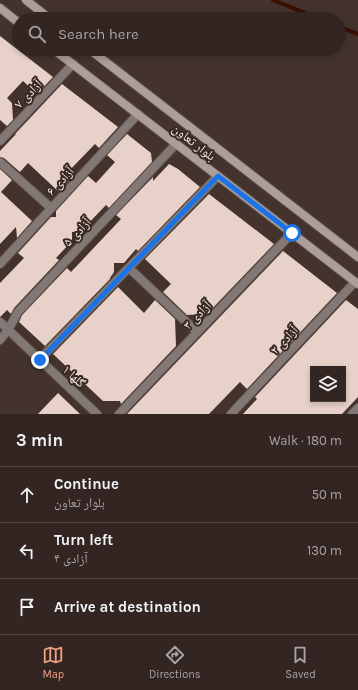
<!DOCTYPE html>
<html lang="en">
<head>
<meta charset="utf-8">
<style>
	:root { --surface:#332622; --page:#3e322f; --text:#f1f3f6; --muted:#a9a5a5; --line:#4e4340; --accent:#f2a080 }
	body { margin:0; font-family:Karla,"Noto Naskh Arabic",sans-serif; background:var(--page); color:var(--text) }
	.controls { position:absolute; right:12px; bottom:12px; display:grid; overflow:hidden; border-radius:0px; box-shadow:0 2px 6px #0003 }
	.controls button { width:36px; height:36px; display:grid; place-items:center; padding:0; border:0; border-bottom:1px solid var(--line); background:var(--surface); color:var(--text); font:20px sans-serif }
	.stop { position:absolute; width:12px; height:12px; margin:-9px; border:3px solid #1a73e8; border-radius:50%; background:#fff }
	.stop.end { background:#1a73e8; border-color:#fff; box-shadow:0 1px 4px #0008 }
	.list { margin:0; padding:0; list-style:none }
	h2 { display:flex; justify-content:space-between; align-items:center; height:52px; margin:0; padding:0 16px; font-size:17px }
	h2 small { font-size:13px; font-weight:400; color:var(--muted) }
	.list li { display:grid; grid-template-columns:26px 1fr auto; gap:12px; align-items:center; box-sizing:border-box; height:56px; padding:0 16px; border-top:1px solid var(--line) }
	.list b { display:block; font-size:15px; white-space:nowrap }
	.list p { margin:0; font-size:13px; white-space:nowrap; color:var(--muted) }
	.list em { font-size:13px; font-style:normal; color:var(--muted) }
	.icon { flex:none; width:22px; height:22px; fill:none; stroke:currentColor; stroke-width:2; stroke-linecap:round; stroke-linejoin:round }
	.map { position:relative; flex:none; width:358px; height:414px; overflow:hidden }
	.search { position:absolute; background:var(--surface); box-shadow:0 2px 6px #0003; left:12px; right:12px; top:12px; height:44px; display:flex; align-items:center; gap:10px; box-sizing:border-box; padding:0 14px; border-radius:22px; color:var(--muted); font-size:15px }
	.sheet { height:220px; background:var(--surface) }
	nav { display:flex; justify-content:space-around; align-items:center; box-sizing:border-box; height:56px; border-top:1px solid var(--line); background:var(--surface); font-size:11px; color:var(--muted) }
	nav a { display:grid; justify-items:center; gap:2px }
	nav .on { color:var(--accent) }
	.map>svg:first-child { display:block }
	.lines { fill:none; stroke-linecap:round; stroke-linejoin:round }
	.stream { stroke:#390f00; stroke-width:4 }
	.building { fill:#e7d1c9; fill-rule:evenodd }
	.street-casing { stroke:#60504b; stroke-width:10 }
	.secondary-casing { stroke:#60504b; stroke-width:10 }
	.street { stroke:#827976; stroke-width:8 }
	.secondary { stroke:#ac9e98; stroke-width:8 }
	.route { stroke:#1a73e8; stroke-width:5 }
	.labels { text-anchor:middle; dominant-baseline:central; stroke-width:4; stroke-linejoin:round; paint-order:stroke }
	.street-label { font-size:13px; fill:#f6ebe6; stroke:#392923 }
</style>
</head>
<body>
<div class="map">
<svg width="358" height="414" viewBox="0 0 358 414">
	<rect width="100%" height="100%" fill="#44332d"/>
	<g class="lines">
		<!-- stream -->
		<path class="stream" d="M273,0l47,19
			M339,27l19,7"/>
	</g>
	<!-- building -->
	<path class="building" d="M0,36l53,41 -16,17 -14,-13 -16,17 5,5 1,17 -6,6 -7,-6z
		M62,84l56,43 -19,21 -4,-4 -31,32h9l-14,16 -31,-29 -8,9 -16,-14 -4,-1v-6l16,-17h-1z
		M127,134l24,19 1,9 -43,46 -3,-3 -25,26 -9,1v9l-16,17 3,2 -45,48 -3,6 -4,-4 -7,7v-34l24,-25 -6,-5 33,-36h5v-6l32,-35 8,7 19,-21 -8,-7z
		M169,164l9,5 22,18 -62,64 -2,-2 -12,14h-10v9l-4,6v1l-65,67 -26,-24 3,-7 45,-47 4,4 50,-53 -5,-4 37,-38v4z
		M0,169l12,11 -11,12 31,29 -15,17 -1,-11 -16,17z
		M209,194l65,50 -67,70 -20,1 -24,-23 8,-8 -26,-25z
		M283,251l54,42 -90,96 -7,-7 -31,32h-82z
		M118,287l26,26 11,-13 20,19 1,27 -55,58 -1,-3h-17l-50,-47z
		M346,300l12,9v88l-16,17h-99l14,-15 -2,-2zM313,369h30v30h-30z
		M58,393l22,21h-42z"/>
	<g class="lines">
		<!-- street casing -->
		<g class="street-casing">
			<path id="street" d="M0,141l73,-77
				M0,162l51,46
				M0,264l138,-150
				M129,268l68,64
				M0,322l97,92
				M0,340l8,-10 10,-18 158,-168
				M39,360l179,-184
				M119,414l173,-181
				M231,414l124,-132
				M352,414l6,-6"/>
		</g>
		<!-- secondary casing -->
		<g class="secondary-casing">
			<path id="secondary" d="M26,0l24,19
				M0,8l19,15
				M53,49l305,235
				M89,49l269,208"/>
		</g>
		<!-- street -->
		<use href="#street" class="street"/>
		<!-- secondary -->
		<use href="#secondary" class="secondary"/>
	</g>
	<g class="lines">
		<!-- route -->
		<path class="route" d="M40,360l178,-184 74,57"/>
	</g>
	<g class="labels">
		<!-- street labels -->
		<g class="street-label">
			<text transform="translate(28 94) rotate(-46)">آزادی ۷</text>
			<text transform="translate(194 142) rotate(38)">بلوار تعاون</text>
			<text transform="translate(60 181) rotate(-47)">آزادی ۶</text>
			<text transform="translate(77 232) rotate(-47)">آزادی ۵</text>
			<text transform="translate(197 315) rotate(-46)">آزادی ۳</text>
			<text transform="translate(284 340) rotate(-47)">آزادی ۲</text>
			<text transform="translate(74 376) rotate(43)">گلها ۱</text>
		</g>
	</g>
</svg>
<div class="controls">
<button><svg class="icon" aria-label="layers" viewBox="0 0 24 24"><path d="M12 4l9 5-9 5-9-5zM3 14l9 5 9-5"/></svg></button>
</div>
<div class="stop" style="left:292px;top:233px"></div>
<div class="stop end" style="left:40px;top:360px"></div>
<div class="search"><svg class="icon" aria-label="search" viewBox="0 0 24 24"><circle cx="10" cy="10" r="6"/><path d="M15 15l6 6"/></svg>Search here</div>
</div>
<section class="sheet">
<h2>3 min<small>Walk · 180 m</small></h2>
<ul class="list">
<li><svg class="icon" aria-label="ahead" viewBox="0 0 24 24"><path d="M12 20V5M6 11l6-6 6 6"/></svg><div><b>Continue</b><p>بلوار تعاون</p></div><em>50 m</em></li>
<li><svg class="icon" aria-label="left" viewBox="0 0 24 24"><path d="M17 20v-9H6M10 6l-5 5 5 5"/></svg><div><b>Turn left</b><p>آزادی ۴</p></div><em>130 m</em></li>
<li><svg class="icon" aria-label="arrive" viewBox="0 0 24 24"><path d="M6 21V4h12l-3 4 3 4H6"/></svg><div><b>Arrive at destination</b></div></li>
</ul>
</section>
<nav>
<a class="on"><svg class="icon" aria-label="map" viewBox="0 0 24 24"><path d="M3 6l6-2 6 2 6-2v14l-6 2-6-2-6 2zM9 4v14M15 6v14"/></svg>Map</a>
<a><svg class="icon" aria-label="directions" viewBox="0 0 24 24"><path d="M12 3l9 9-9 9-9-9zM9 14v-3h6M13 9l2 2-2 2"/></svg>Directions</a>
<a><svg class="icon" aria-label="saved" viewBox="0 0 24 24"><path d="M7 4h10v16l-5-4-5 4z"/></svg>Saved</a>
</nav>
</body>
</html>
